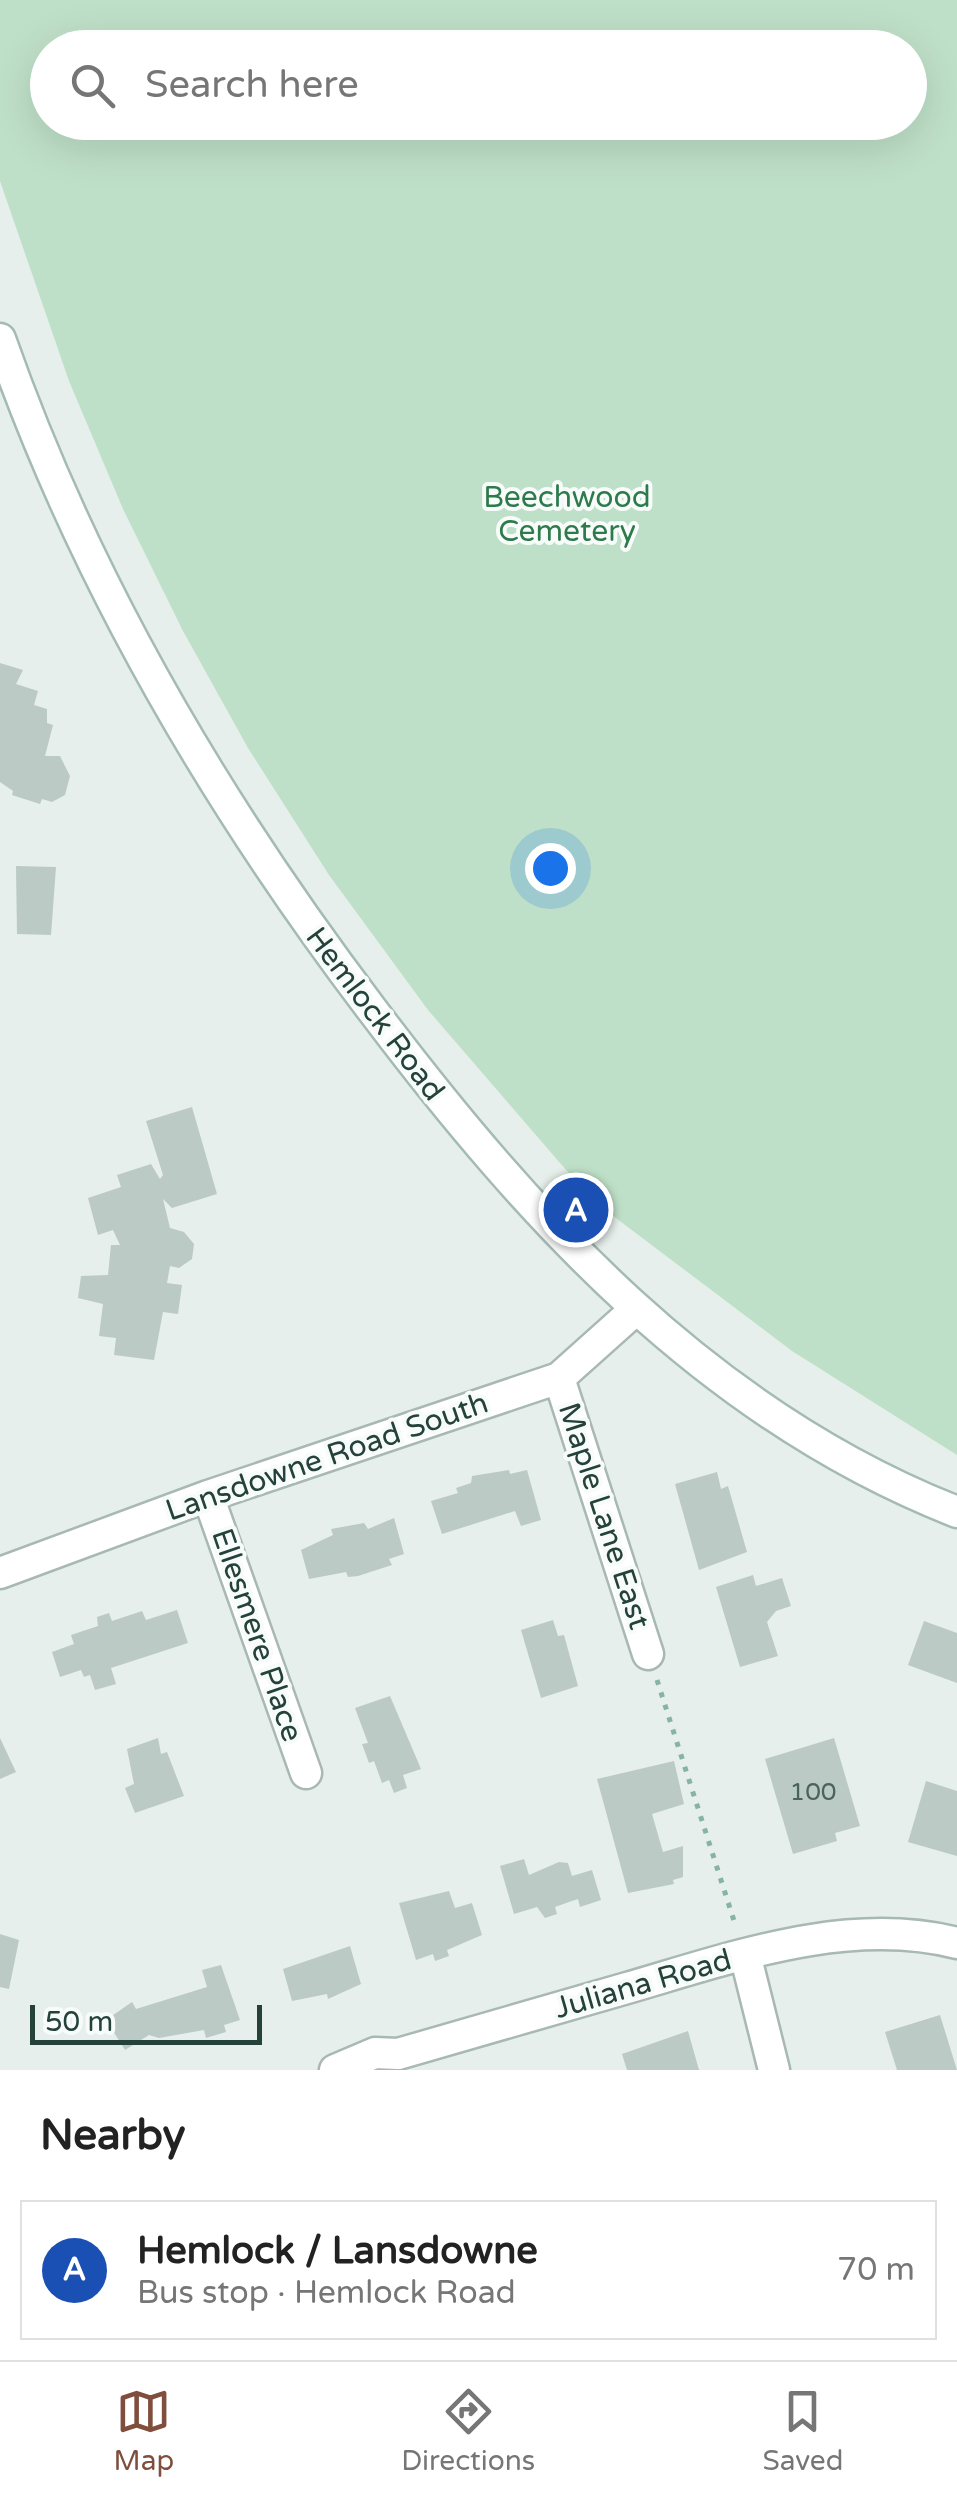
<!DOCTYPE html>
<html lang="en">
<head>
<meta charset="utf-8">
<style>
	:root { --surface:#fff; --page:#f2f2f2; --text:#222; --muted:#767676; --line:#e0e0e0; --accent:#804e3d }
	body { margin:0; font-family:"Varela Round",sans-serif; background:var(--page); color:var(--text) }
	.scale { position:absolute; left:30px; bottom:25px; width:232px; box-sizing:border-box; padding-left:10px; border:5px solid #24423a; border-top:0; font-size:28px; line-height:35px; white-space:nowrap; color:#24423a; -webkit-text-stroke:8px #f7fbf9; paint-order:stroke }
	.you { position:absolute; left:550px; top:868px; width:35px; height:35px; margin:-25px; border:8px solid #fff; border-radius:50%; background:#1a73e8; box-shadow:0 0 0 15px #1a73e833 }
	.badge { display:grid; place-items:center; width:65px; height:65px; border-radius:50%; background:var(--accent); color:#fff; font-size:32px; font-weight:700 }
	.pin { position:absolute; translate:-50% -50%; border:5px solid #fff; box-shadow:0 2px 10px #0006 }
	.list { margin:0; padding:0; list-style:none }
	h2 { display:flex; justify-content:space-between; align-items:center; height:130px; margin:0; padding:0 40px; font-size:42px }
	h2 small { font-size:32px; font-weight:400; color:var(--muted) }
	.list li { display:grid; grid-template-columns:65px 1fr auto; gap:30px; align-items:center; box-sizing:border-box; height:140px; margin:0 20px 20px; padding:0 20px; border:2px solid var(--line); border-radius:0px }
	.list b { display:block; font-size:38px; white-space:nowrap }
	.list p { margin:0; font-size:32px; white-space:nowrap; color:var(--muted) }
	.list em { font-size:32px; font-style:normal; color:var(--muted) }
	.icon { flex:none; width:55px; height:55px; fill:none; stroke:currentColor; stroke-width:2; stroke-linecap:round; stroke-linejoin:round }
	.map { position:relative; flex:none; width:957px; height:2070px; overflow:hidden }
	.search { position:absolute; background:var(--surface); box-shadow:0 10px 40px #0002; left:30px; right:30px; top:30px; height:110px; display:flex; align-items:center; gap:25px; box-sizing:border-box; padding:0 35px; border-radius:55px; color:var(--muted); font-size:38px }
	.sheet { height:290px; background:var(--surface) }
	nav { display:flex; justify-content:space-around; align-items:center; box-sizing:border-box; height:140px; border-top:2px solid var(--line); background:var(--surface); font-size:28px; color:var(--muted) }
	nav a { display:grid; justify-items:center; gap:5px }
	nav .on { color:var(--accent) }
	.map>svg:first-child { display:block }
	.green { fill:#bfe0c8; fill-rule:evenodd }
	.building { fill:#bbcac4 }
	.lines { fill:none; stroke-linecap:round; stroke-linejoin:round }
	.minor-casing { stroke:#a8b8b2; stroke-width:35 }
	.secondary-casing { stroke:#a4bbb3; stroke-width:35 }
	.path { stroke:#86b3a5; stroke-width:5; stroke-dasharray:5 8; stroke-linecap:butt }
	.minor { stroke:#fff; stroke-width:30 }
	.secondary { stroke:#fff; stroke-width:30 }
	.labels { text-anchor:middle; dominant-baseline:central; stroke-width:8; stroke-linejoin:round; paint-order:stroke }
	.number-label { font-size:25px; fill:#4a645c }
	.park-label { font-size:30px; fill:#2d7a4b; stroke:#f7fbf9 }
	.street-label { font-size:30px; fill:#24423a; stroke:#f7fbf9 }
</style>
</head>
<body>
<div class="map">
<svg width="957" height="2070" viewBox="0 0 957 2070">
	<rect width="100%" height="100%" fill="#e6efeb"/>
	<!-- green -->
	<path class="green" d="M0,0h957v1455l-165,-104 -200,-151 -164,-190 -99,-135 -81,-127 -65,-117 -60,-122 -54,-128 -69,-200zM48,48h862v74h-862z"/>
	<!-- building -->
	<path class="building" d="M0,663l23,7 -7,14 22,7 -4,14 13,4v14l6,2 -8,31h15l10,20 -5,19 -13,7 -10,-3 -2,5 -28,-9 1,-4 -13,-9z
		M16,866l40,1 -5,68 -34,-1z
		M192,1107l25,87 -45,14 -9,-9 7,29 14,4 10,12 -2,15 -13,9 -9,-2 -3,17 15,2 -4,29 -15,-2 -9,48 -40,-5 2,-17 -17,-2 4,-32 -25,-6 3,-22 27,-1 3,-30h9l-7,-15 -15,5 -10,-37 33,-11 -4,-12 34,-11 9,15 3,-4 -17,-54z
		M509,1470l1,4 17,-4 14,50 -20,6 -6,-15 -73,23 -11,-33 27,-8 -2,-5 15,-5 1,-7z
		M717,1472l4,17 7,-3 19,66 -48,18 -24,-86z
		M394,1518l10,36 -15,5 3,6 -34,11 -10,1 -2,-5 -37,7 -8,-29 32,-15 -2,-6 33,-6 4,6z
		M753,1575l3,11 26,-8 9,28 -15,5 -9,11 11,34 -38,11 -24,-80z
		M177,1610l11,33 -77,25 5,16 -21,6 -5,-15 -6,2 -3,-7 -21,7 -8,-25 22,-8 -3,-9 27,-9 -1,-9 12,-4 3,8 30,-10 4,9z
		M553,1620l5,16 6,-1 14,51 -37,12 -20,-68z
		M924,1621l33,12v50l-49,-18z
		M390,1696l31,73 -18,6 4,13 -13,5 -5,-13 -7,3 -8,-22 -5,2 -7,-19 6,-1 -13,-35z
		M0,1738l16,34 -16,7z
		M158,1738l3,16 6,-2 17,44 -49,17 -10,-25 9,-4 -7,-35z
		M834,1738l26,88 -25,7 2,8 -44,13 -28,-95z
		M674,1761l10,43 -32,10 11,38 20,-6v31l-10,3 1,4 -46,9 -31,-114z
		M926,1781l31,10v65l-49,-14z
		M524,1859l5,16 30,-13 9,1 4,13 20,-6 9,30 -21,7 -2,-8 -9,3 -14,5 2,7 -12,4 -8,-11 -23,7 -14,-48z
		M449,1891l6,17 17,-5 10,32 -35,15 2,6 -14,5 -2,-7 -17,6 -17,-57z
		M0,1934l19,6 -10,49 -9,-2z
		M350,1946l11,38 -33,15 -1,-5 -35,7 -9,-32z
		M221,1965l19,55 -16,5 2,7 -20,6 -2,-8 -45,8 -10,-3 -24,15 -19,-30 26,-18 4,7 71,-22 -5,-17z
		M940,2015l17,55h-60l-12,-38z
		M688,2031l11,39h-72l-5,-16z"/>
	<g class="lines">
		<!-- minor casing -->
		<g class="minor-casing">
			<path id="minor" d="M559,1378l89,276
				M208,1496l98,277
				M0,1573l208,-77 351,-118 76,-68
				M745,1954l29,116
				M335,2070l40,-17 23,1c76,-22 153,-44 229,-66 104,-30 221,-73 330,-45"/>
		</g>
		<!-- secondary casing -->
		<g class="secondary-casing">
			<path id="secondary" d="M0,339c85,243 218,468 373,672 157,208 336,404 584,501"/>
		</g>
		<!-- path -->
		<path class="path" d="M657,1680l79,247"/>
		<!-- minor -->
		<use href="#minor" class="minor"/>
		<!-- secondary -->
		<use href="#secondary" class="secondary"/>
	</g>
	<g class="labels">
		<!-- number labels -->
		<g class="number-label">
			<text x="813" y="1792">100</text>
		</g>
		<!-- park labels -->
		<g class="park-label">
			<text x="567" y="497">Beechwood<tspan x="567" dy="34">Cemetery</tspan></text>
		</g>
		<!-- street labels -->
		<g class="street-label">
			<text transform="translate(375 1014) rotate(53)">Hemlock Road</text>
			<text transform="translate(327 1457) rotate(-19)">Lansdowne Road South</text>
			<text transform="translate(604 1516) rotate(72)">Maple Lane East</text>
			<text transform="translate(257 1635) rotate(71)">Ellesmere Place</text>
			<text transform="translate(643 1984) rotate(-16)">Juliana Road</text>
		</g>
	</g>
</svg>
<div class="scale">50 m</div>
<div class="you"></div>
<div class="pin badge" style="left:576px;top:1210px;background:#1a4fb4">A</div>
<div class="search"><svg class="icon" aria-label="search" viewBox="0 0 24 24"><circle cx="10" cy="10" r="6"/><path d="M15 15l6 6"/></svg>Search here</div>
</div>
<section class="sheet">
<h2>Nearby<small></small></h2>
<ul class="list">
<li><span class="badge" style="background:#1a4fb4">A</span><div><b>Hemlock / Lansdowne</b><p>Bus stop · Hemlock Road</p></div><em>70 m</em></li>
</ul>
</section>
<nav>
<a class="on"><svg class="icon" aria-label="map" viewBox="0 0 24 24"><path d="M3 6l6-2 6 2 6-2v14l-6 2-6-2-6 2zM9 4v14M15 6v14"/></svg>Map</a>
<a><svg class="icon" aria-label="directions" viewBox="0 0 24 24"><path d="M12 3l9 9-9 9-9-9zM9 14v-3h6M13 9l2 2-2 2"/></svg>Directions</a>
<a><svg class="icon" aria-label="saved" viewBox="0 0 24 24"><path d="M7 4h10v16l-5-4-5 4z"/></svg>Saved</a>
</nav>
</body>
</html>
